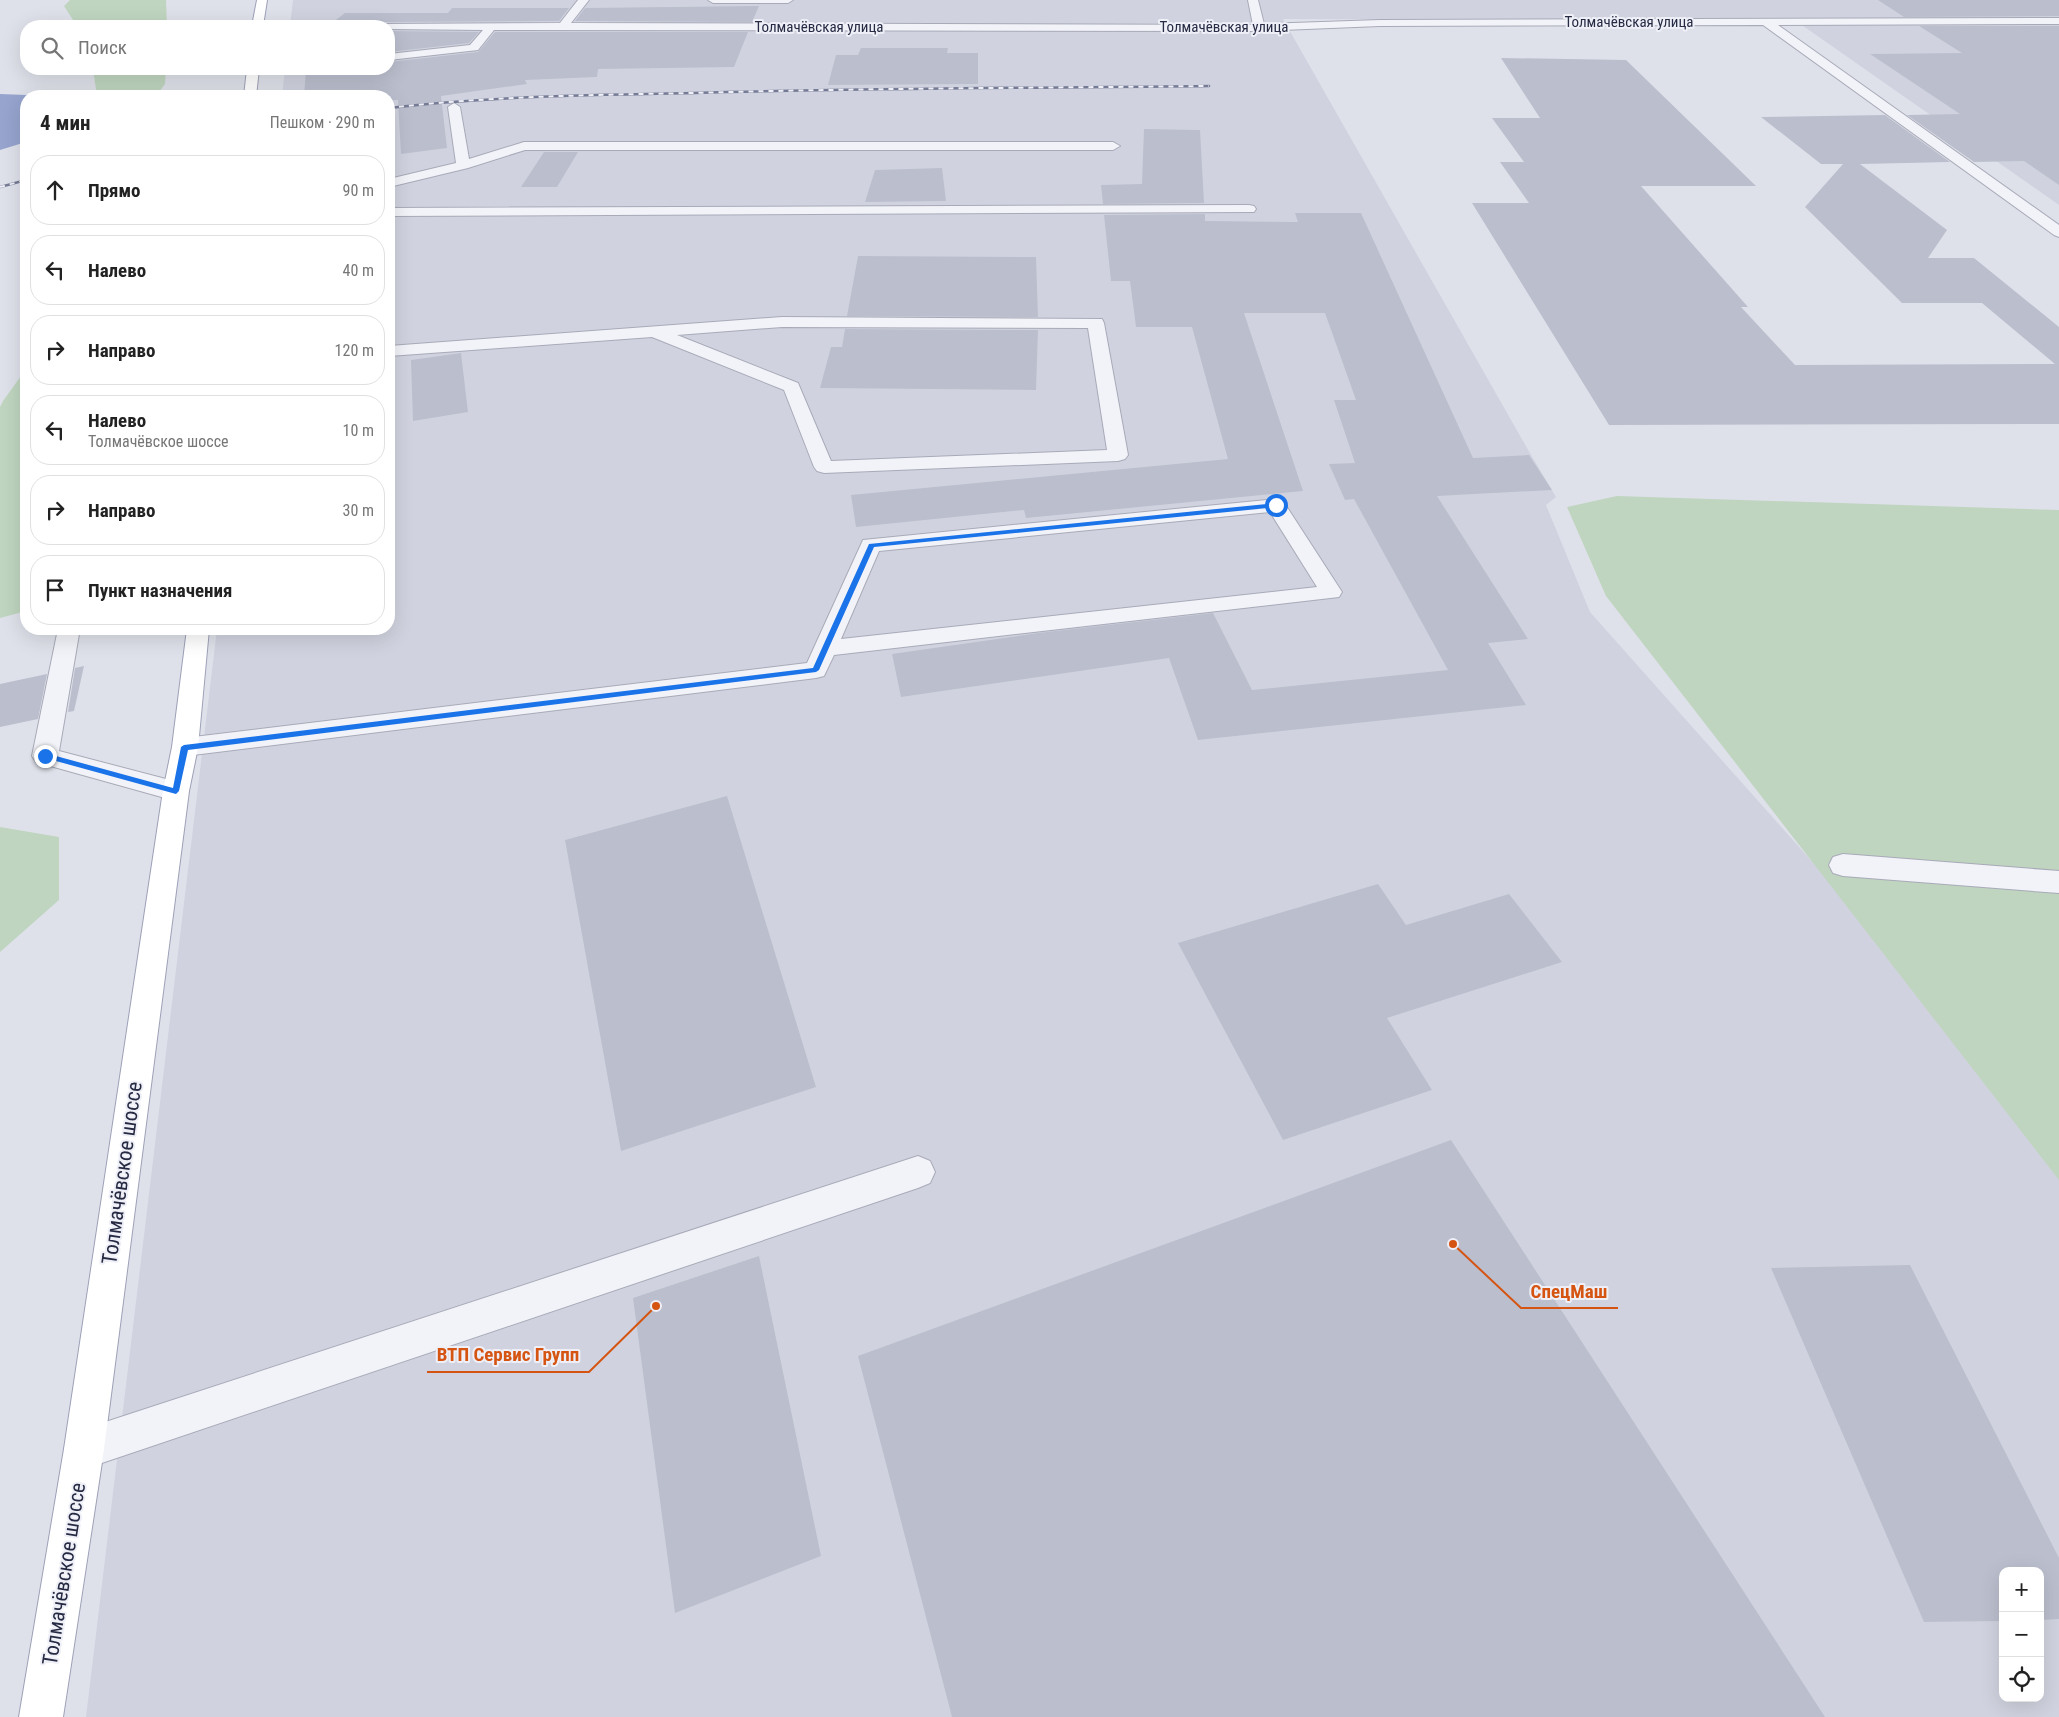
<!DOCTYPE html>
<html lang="ru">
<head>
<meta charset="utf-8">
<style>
	:root { --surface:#fff; --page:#f6f6f6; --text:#222; --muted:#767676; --line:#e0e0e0 }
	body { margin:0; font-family:"Roboto Condensed",sans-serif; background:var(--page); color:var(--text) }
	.controls { position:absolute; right:15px; bottom:15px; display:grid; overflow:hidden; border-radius:10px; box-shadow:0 5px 20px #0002 }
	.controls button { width:45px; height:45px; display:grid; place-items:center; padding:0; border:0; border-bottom:1px solid var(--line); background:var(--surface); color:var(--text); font:25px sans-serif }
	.stop { position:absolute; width:15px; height:15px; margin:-11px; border:4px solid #1a73e8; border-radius:50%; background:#fff }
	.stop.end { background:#1a73e8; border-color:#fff; box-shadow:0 1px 5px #0008 }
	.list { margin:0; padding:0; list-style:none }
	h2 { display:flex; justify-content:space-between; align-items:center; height:65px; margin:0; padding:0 20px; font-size:21px }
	h2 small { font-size:16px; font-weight:400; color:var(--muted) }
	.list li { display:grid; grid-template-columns:32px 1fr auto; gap:15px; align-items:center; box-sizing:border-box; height:70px; margin:0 10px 10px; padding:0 10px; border:1px solid var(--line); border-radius:20px }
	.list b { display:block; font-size:19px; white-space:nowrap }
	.list p { margin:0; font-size:16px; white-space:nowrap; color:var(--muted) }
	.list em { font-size:16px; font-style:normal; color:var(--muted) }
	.icon { flex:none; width:28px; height:28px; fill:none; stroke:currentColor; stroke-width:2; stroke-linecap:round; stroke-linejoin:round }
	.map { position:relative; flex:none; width:2059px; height:1717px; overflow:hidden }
	.search { position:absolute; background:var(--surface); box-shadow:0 5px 20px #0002; left:20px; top:20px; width:375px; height:55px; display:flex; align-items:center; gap:12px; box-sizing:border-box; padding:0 18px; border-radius:20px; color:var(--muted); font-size:19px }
	.panel { position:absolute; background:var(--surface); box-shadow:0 5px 20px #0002; left:20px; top:90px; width:375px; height:545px; border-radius:20px }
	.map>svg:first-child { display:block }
	.built { fill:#d0d3df; fill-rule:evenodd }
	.green { fill:#bfd5bf }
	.water { fill:#96a4ce }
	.building { fill:#bbbecd }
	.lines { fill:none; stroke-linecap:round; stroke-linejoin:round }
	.minor-casing { stroke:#a8aab8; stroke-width:2 }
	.major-casing { stroke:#9da1b7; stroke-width:2 }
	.minor { fill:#f2f3f8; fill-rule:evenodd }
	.major { fill:#fff; fill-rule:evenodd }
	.rail-casing { stroke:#767b95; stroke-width:2.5 }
	.rail { stroke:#eff0f7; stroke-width:2; stroke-dasharray:5; stroke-linecap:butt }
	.route { fill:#1a73e8 }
	.labels { text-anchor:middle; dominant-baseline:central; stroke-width:4; stroke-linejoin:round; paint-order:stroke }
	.far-street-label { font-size:15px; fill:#262a43; stroke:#eff0f7 }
	.near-street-label { font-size:21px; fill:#262a43; stroke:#eff0f7 }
	.leader { fill:none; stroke:#d55412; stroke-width:2 }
	.callout-dot { fill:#d55412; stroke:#eff0f7; stroke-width:2 }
	.callout-label { font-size:19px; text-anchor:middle; font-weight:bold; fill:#d55412; stroke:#eff0f7; stroke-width:4; stroke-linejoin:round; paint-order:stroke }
</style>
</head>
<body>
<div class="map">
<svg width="2059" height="1717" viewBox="0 0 2059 1717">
	<rect width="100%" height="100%" fill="#dfe1ea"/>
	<!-- built -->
	<path class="built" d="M293,0h1766v205l-263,-184 -513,-2 244,429 29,49 -10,8 44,107 469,527v578h-1973l131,-1088h172v-533h-107l3,-27h104v-43h-99zM2003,1571h37v127h-37z"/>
	<!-- green -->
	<path class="green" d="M70,0h96l1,26h-90l-13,-20z
		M93,69h73l-1,15 -9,12h-59z
		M26,369v242l-26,7v-211l3,-6z
		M1617,496l442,14v670l-453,-584 -39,-89z
		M0,827l59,10v63l-59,52z"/>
	<!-- water -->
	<path class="water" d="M0,94l52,2h-26v46l-26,8z"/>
	<!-- building -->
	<path class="building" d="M1878,0h181v16l-155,1z
		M759,6l-7,16 -177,-1 10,-13z
		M452,8h117l-10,13 -174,1 -3,4h-54l17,-13h103z
		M1919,26h140v159l-35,-24 -50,1 -67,-47 53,-1 -90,-60 92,-1z
		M389,31l90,1 -10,11 -80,9z
		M495,32h253l-14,35 -136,2 -1,8 -72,3 2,4 -86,12 6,52 -46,6 -3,-54h-7v-4h-87l2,-27h83v-7l89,-10z
		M861,48h87l-1,5h31v31l-150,1 8,-30h22z
		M1501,58l125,2 130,126h-115l107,121h-7l54,58 260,-1 -73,-61h-80l-97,-96 38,-43h-22l-60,-47 124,-2 65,47 -90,2 87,66 -19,28h46l85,69v97l-450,1 -137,-222h57l-29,-41h24l-32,-44h48z
		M1144,129l56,1 4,73 -101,1 -2,-19 41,-1z
		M544,152h34l-21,35h-36z
		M942,168l4,33 -81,1 10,-32z
		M1295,213h66l112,245 56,-3 23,35 -115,6 91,143 -40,4 38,62 -328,35 -29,-82 -268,39 -9,-43 146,-21 175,-20 39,77 196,-20 -94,-171 -9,1 -16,-36 26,-1 -21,-63h22l-31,-87h-81l59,178 -277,27 -2,-8 -168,17 -5,-32 377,-36 -36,-132h-56l-6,-46h-19l-7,-66 101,-1v7l93,1z
		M858,256l178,1 2,60 -191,-1z
		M845,329l193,1 -2,60 -216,-2 11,-41h11z
		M461,353l7,59 -55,9 -2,-61z
		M84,666l-10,45 -6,1 7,-44z
		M47,674l-9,45 -38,8v-43z
		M727,796l89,291 -195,64 -56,-311z
		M1378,884l28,41 103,-31 53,68 -175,56 45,72 -149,50 -105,-197z
		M1451,1140l374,577h-873l-94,-361z
		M759,1256l62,300 -146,57 -42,-315z
		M1910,1265l149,293v61l-19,1v-49h-37v50l-79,1 -153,-354z"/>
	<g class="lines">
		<!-- minor casing -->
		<g class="minor-casing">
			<path id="minor" d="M578,0h11l-18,23 682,2 -5,-25h10l6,24 116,-4 679,-2v6l-281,1 281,200v12l-5,-2 -291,-210 -383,1 -121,5 -765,-1 -16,20 -89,10v-6l81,-9 13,-15 -94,-1v-3h-5l1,-2 175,-1z
				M708,0h85l-5,3h-75z
				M454,103l6,4 9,52 55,-17h589l7,4 -7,4h-588l-57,18 -79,19v-8l67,-16 -8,-56z
				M1249,205l5,1 2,3 -2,3 -865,4v-8z
				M782,317l320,2 2,4 24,132 -3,4 -7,2 -294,12 -7,-2 -3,-4 -30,-77 -132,-53 -263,19v-10zM782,327l306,1 19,122 -276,11 -33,-78 -121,-48z
				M1276,499l7,2 59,91 -3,5 -505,58 -10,21 -8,2 -631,78 -9,-3 -4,-6 4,-6 9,-3 622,-75 56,-123zM1270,512l47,75 -476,52 38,-88z
				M58,629h24l-3,5 -20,117 126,33 4,7 -4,7 -9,3 -140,-39 -4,-6z
				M1843,854l216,17v22l-216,-17 -10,-3 -4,-8 4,-8z
				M918,1156l12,5 5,11 -5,11 -12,5 -834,281 -14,-6 -6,-14 6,-14 14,-6z"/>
		</g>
		<!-- major casing -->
		<g class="major-casing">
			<path id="major" d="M257,0h10l-4,26h-11z
				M247,69h12l-3,27h-12z
				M187,629h22l-11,118 -9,44 -85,658 -41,268h-44l45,-268 99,-658 9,-44z"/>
		</g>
		<!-- minor -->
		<use href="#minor" class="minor"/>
		<!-- major -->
		<use href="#major" class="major"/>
		<!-- rail casing -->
		<g class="rail-casing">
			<path id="rail" d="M389,108c101,-12 203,-13 305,-15 171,-5 343,-5 515,-7
				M0,187l26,-7"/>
		</g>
		<!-- rail -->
		<use href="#rail" class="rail"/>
	</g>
	<!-- route -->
	<path class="route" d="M1276,503l2,4 -404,40 -55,123 -3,2 -628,78 -9,41 -3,3 -131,-36 -4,-2 4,-3 128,35 8,-41 3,-2 629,-77 56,-124z"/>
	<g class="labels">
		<!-- far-street labels -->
		<g class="far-street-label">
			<text x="1629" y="22">Толмачёвская улица</text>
			<text x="819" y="27">Толмачёвская улица</text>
			<text x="1224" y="27">Толмачёвская улица</text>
		</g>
		<!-- near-street labels -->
		<g class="near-street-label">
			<text transform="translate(122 1173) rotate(-82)">Толмачёвское шоссе</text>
			<text transform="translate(64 1574) rotate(-81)">Толмачёвское шоссе</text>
		</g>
	</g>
	<!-- callouts -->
	<path class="leader" d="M1453 1244L1521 1308H1618M656 1306L589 1372H427"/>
	<g class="callout-dot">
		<circle cx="1453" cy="1244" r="5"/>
		<circle cx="656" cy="1306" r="5"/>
	</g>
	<g class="callout-label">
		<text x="1569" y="1298">СпецМаш</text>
		<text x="508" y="1361">ВТП Сервис Групп</text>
	</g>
</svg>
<div class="controls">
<button>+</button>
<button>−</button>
<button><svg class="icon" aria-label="locate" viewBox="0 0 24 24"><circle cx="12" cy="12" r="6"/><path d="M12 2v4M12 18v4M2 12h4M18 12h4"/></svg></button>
</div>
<div class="stop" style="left:1276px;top:505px"></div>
<div class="stop end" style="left:45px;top:756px"></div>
<div class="search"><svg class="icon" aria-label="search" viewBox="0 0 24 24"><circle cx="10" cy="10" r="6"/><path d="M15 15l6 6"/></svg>Поиск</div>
<section class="panel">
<h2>4 мин<small>Пешком · 290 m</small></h2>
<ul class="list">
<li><svg class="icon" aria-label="ahead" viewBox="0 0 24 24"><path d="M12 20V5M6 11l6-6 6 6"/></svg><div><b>Прямо</b></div><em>90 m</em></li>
<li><svg class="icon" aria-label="left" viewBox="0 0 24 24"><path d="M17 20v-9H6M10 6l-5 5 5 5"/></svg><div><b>Налево</b></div><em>40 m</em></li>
<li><svg class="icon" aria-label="right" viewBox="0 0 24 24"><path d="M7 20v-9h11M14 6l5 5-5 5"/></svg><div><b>Направо</b></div><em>120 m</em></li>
<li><svg class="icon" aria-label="left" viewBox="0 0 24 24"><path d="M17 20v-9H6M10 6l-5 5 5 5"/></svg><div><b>Налево</b><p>Толмачёвское шоссе</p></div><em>10 m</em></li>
<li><svg class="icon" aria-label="right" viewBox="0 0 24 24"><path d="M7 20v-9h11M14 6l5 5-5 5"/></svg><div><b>Направо</b></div><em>30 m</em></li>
<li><svg class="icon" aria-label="arrive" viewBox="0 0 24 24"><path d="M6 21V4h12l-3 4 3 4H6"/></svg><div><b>Пункт назначения</b></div></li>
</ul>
</section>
</div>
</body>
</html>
